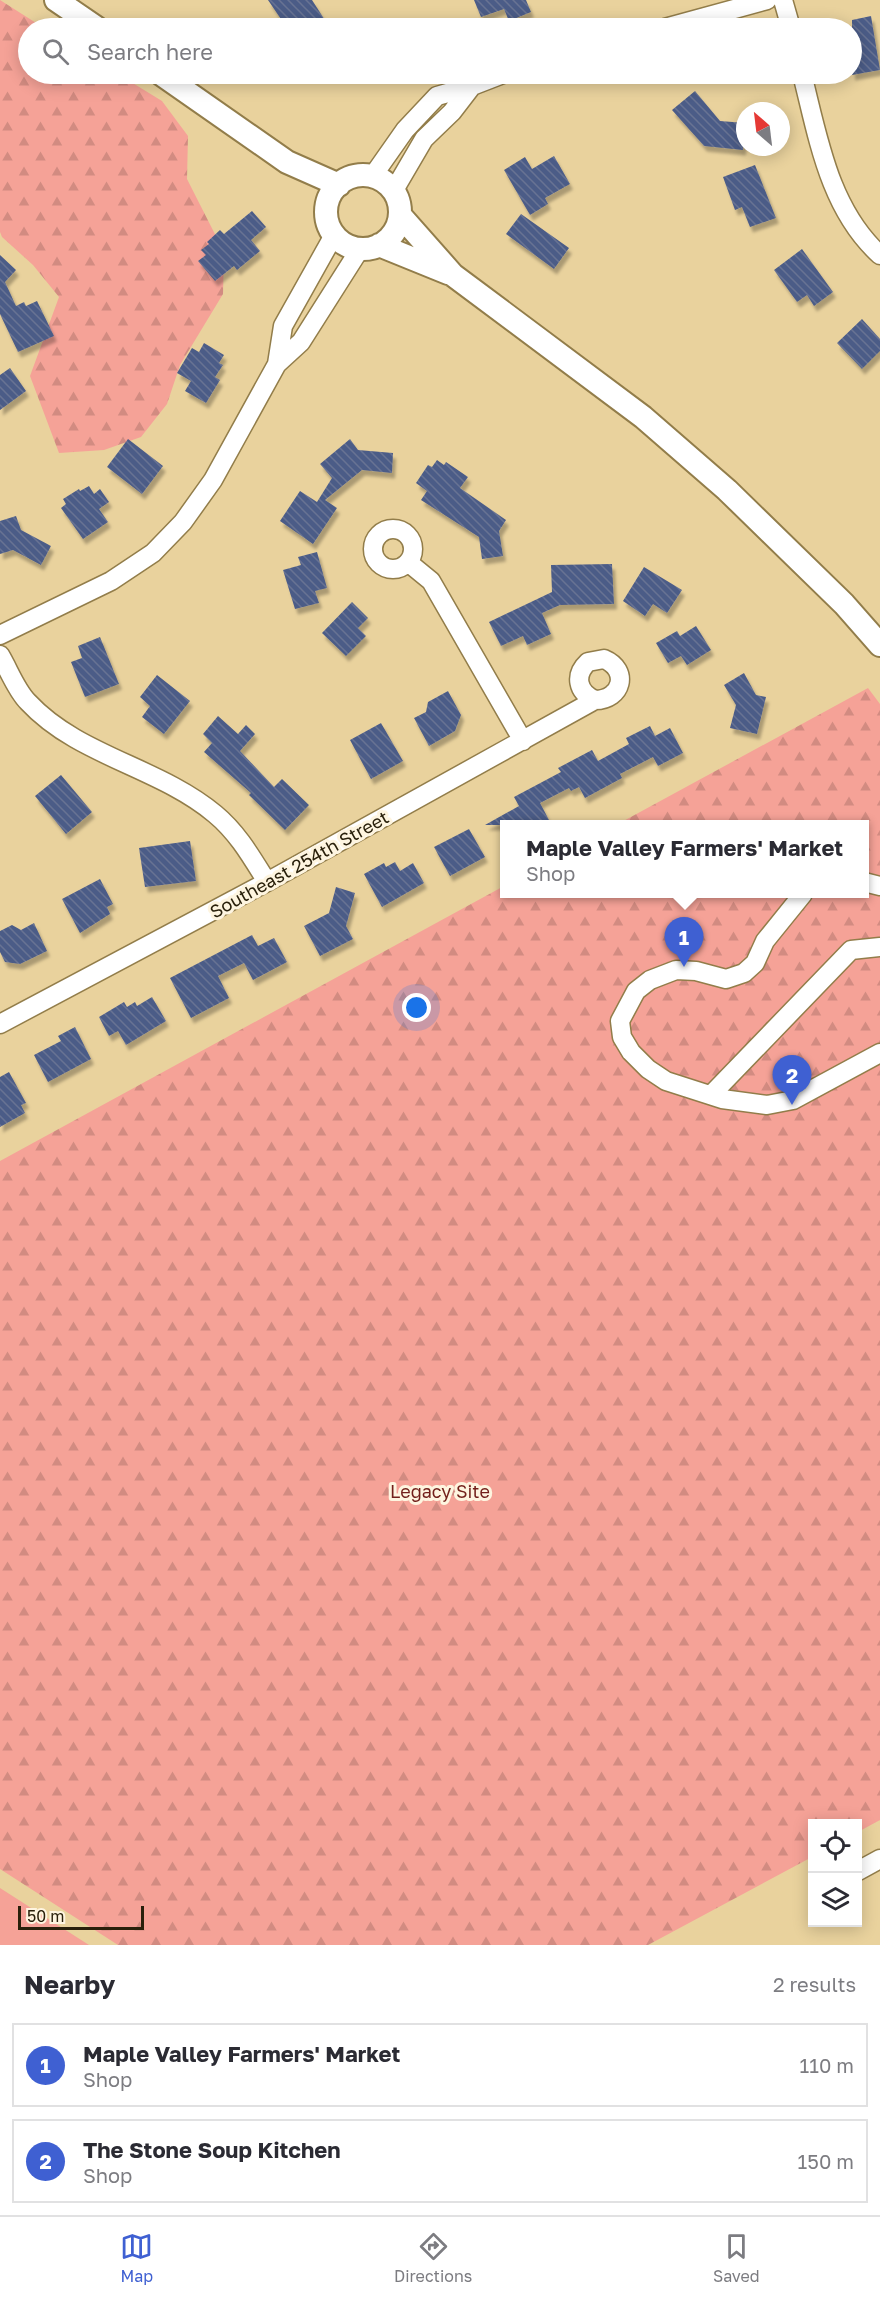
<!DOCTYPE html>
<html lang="en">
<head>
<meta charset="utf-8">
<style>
	:root { --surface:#fff; --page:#f7f7f7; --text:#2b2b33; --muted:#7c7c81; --line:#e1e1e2; --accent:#3f60d2 }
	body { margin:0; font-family:"Golos Text",sans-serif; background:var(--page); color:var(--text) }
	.controls { position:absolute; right:18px; bottom:18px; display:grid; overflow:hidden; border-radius:0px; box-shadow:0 3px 15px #0003 }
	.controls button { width:54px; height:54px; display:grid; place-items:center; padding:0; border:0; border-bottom:2px solid var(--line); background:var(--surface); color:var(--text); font:30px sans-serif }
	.compass { position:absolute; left:736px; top:102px; width:54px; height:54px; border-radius:50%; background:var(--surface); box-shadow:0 3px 15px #0003; rotate:332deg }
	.scale { position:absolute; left:18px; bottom:15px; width:126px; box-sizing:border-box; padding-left:6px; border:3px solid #29200b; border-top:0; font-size:16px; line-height:21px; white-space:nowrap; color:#29200b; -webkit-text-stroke:4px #fef5e0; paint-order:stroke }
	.you { position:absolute; left:417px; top:1008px; width:21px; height:21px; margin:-15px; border:4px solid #fff; border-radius:50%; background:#1a73e8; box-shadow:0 0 0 9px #1a73e833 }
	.badge { display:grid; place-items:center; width:39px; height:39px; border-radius:50%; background:var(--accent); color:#fff; font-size:20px; font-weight:700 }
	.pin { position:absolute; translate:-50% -50px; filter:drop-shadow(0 2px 3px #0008) }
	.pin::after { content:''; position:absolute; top:32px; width:21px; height:18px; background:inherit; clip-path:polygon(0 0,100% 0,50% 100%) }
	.popup { position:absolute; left:500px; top:820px; width:369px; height:78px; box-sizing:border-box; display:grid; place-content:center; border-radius:0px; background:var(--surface); filter:drop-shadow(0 2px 4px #0005); font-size:20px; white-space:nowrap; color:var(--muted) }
	.popup b { font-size:22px; color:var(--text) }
	.popup::after { content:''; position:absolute; left:50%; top:100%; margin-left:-12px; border:12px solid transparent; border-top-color:var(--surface) }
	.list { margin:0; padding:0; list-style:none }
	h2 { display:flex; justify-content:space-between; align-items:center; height:78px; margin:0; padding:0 24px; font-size:26px }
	h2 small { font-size:20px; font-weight:400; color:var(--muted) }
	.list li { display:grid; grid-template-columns:39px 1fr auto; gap:18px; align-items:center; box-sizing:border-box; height:84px; margin:0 12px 12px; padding:0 12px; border:2px solid var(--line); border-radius:0px }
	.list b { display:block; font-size:22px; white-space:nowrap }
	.list p { margin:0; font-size:20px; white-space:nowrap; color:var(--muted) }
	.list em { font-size:20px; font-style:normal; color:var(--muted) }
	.icon { flex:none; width:33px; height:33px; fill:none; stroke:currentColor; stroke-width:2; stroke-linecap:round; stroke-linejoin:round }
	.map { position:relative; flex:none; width:880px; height:1945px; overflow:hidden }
	.search { position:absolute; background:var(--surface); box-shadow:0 3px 15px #0003; left:18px; right:18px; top:18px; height:66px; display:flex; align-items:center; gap:15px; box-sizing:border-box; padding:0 21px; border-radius:33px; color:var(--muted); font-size:22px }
	.sheet { height:270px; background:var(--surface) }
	nav { display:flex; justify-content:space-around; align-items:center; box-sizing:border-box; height:84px; border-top:2px solid var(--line); background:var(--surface); font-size:16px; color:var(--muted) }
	nav a { display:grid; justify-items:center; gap:3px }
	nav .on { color:var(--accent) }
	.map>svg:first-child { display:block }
	.forest { fill:url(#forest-firs) }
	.park { fill:#f5a297 }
	.building { fill:url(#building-back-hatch); filter:url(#shadow) }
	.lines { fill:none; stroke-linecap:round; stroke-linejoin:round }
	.minor-casing { stroke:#927d4a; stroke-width:21 }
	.major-casing { stroke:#927d4a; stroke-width:26 }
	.minor { stroke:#fff; stroke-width:18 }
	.major { stroke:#fff; stroke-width:22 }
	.labels { text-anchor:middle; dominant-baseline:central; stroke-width:6; stroke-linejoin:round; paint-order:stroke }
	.street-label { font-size:18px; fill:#29200b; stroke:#fef5e0 }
	.park-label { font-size:18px; fill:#721f1a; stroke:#fef5e0 }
</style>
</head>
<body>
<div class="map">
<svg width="880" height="1945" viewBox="0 0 880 1945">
	<defs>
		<pattern id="forest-firs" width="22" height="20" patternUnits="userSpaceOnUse" patternTransform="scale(1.5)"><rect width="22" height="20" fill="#f5a297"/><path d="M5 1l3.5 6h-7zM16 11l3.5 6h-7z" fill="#d28b81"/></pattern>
		<pattern id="building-back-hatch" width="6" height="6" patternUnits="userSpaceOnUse" patternTransform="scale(1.5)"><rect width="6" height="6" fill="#4b5b87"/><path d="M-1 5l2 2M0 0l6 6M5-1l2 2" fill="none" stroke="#687393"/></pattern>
		<filter id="shadow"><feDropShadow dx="3" dy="5.5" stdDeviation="1.5" flood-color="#0004"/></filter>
	</defs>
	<rect width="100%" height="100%" fill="#e9d29d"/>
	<!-- forest -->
	<path class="forest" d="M0,0l44,28h-16v46h90l44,27 26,35 -1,43 37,73 -1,42 -43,71 -13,39 -26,33 -37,13 -45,3 -29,-77 29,-79 -26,-32 -31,-28 -2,-5z
		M868,688l12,16v1116l-22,12v-8h-46v33l-164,88h-530l-118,-76v-708l504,-275v8h360v-70h-246z"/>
	<!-- park -->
	<path class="park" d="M0,1888l89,57h-89z"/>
	<!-- building -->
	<path class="building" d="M268,0h44l18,28h-43z
		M474,0h52l5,12 -22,9 -5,-12 -23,8z
		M871,16l9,54 -28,5v-55z
		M695,91l25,30 25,2 -2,27 -39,-4 -32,-36z
		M554,156l16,28 -25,14 3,6 -18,11 -26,-45 21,-13 7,12z
		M755,165l21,53 -26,9 -8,-20 -7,3 -12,-33z
		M252,211l14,16 -15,13 9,11 -23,19 -3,-4 -19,15 -17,-20 8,-6 -5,-5 8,-6 -2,-2 13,-12 4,4z
		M521,214l48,34 -15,21 -48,-35z
		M802,249l31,43 -19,14 -7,-11 -10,7 -23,-32z
		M0,255l16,15 -11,12 11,24 8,-4 2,4 11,-5 17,35 -36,16 -18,-38z
		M862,319l18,20v12l-18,18 -25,-26z
		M204,343l20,12 -5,8 4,2 -8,12 5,3 -14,23 -21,-12 6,-10 -14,-8 15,-25 7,4z
		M10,368l16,23 -26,19v-35z
		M128,439l35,27 -21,28 -35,-27z
		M350,439l8,11 35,3 -1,20 -30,-3 -37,30 12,8 -24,36 -33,-23 20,-30 17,11 15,-24 -12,-14z
		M437,460l7,5 2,-3 22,15 -8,11 46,32 -7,11 4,25 -21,3 -3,-22 -58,-37 6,-9 -11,-8 12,-18 4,2z
		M89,486l5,8 6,-5 9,13 -10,7 9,13 -25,17 -22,-31 5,-4 -3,-5 16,-10 1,2z
		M16,516l5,14 30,16 -10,19 -28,-15 -13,4v-33z
		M317,552l10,36 -12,3 4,12 -24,6 -12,-39 18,-5 -3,-8z
		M612,564l2,40 -54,1 -18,8 9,21 -24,11 -4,-9 -22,10 -12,-24 63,-30 -1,-27z
		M644,567l38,23 -15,23 -14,-9 -8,12 -22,-15z
		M352,602l16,16 -10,10 8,8 -20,20 -24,-23z
		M696,626l15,24 -24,15 -6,-9 -13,7 -12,-20 21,-12 3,5z
		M100,637l19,47 -34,13 -14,-35 11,-4 -4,-12z
		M744,673l12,22 10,2 -9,37 -27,-6 6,-23 -12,-20z
		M157,675l33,26 -26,33 -22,-17 8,-11 -10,-9z
		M448,691l13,24 -6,16 -26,15 -15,-28 12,-6 2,-10z
		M218,716l20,18 8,-9 9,9 -15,17 34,36 8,-8 27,26 -24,25 -36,-35 2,-2 -47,-41 8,-9 -9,-9z
		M381,723l22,38 -32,18 -21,-39z
		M650,726l5,10 15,-8 13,25 -25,13 -5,-9 -33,17 2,4 -37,20 -6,-11 -8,4 -2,-3 -29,15 9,17 -8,5h-56l34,-19 -5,-9 47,-25 -3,-4 34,-18 6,11 31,-17 -3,-6z
		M61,775l31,37 -26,22 -31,-38z
		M469,829l16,28 -35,19 -16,-29z
		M190,841l6,40 -51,6 -6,-39z
		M395,862l5,9 13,-8 11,20 -42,24 -18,-33 20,-11 2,4z
		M100,879l13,25 -6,3 3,7 -30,19 -18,-34z
		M336,887l19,6 -9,33 7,13 -33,17 -16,-30 25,-13z
		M34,923l13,28 -27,13 -15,-2 -5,-10v-21l12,-6 9,5z
		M252,935l6,11 16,-8 13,24 -34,18 -9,-17 -26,13 11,22 -38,20 -21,-40z
		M152,997l14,24 -40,24 -8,-14 -9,5 -10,-19 25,-15 3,5 8,-5 2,4z
		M75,1027l16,32 -43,23 -14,-27 27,-14 -3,-5z
		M9,1072l17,31 -5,2 4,8 -25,14v-50z"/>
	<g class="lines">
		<!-- minor casing -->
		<g class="minor-casing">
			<path id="minor" d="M783,0l8,28
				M665,28l102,-28
				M802,74c16,63 27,135 78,181
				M372,177l33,-47 32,-34 35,-10 31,-12
				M393,192l31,-53 28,-27 20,-26
				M277,364l24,-22 59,-93
				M373 549a20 20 0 1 1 40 0a20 20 0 1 1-40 0Z
				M409,563l22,18 92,160
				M0,635l111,-54 42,-28 30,-31 30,-42 64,-116 6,-38 51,-91
				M0,655c9,15 16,35 28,47 50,54 131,65 187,112 23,19 37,44 52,68
				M864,882l16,4
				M803,894l-38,47 -10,22 -11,10 -18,6 -30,-8 -20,-1 -26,10 -14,11 -16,30 2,16 9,15 17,17 18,12 56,18 45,6 26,-5 87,-47
				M0,1024l267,-142 328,-182c27,0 35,-30 9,-41l-16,3c-14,13 -11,30 7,38
				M711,1095l140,-145 29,-3
				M858,1871l22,-12"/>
		</g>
		<!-- major casing -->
		<g class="major-casing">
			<path id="major" d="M56,0l41,28
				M161,74l126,88 52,23
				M326 212a37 37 0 1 1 74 0a37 37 0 1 1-74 0Z
				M400,215l53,60 190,142 84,73 117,114 36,41
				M379,245l69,28"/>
		</g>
		<!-- minor -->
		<use href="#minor" class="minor"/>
		<!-- major -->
		<use href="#major" class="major"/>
	</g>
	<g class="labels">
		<!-- street labels -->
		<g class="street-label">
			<text transform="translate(299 864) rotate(-29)">Southeast 254th Street</text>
		</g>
		<!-- park labels -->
		<g class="park-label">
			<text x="440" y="1491">Legacy Site</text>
		</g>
	</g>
</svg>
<div class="controls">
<button><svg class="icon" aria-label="locate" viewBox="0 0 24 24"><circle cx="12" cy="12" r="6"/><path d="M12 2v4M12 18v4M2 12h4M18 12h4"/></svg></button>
<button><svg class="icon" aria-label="layers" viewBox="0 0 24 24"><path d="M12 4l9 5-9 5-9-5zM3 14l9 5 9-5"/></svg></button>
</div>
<svg class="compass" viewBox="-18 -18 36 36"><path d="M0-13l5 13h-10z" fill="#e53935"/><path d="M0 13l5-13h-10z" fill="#7c7c81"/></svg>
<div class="scale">50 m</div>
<div class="you"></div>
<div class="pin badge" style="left:684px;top:967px">1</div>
<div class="popup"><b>Maple Valley Farmers' Market</b>Shop</div>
<div class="pin badge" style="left:792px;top:1105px">2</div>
<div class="search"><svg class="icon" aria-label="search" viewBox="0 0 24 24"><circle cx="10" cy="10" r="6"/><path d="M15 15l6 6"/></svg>Search here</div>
</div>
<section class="sheet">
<h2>Nearby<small>2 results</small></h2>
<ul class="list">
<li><span class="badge">1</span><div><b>Maple Valley Farmers' Market</b><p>Shop</p></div><em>110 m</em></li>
<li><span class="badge">2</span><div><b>The Stone Soup Kitchen</b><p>Shop</p></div><em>150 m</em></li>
</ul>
</section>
<nav>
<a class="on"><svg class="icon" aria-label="map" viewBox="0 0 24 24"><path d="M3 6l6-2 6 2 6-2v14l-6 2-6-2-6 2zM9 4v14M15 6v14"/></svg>Map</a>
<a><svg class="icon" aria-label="directions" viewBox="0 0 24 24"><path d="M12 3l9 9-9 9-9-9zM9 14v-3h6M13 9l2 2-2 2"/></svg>Directions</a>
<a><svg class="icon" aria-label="saved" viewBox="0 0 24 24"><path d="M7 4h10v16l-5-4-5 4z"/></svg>Saved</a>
</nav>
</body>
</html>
